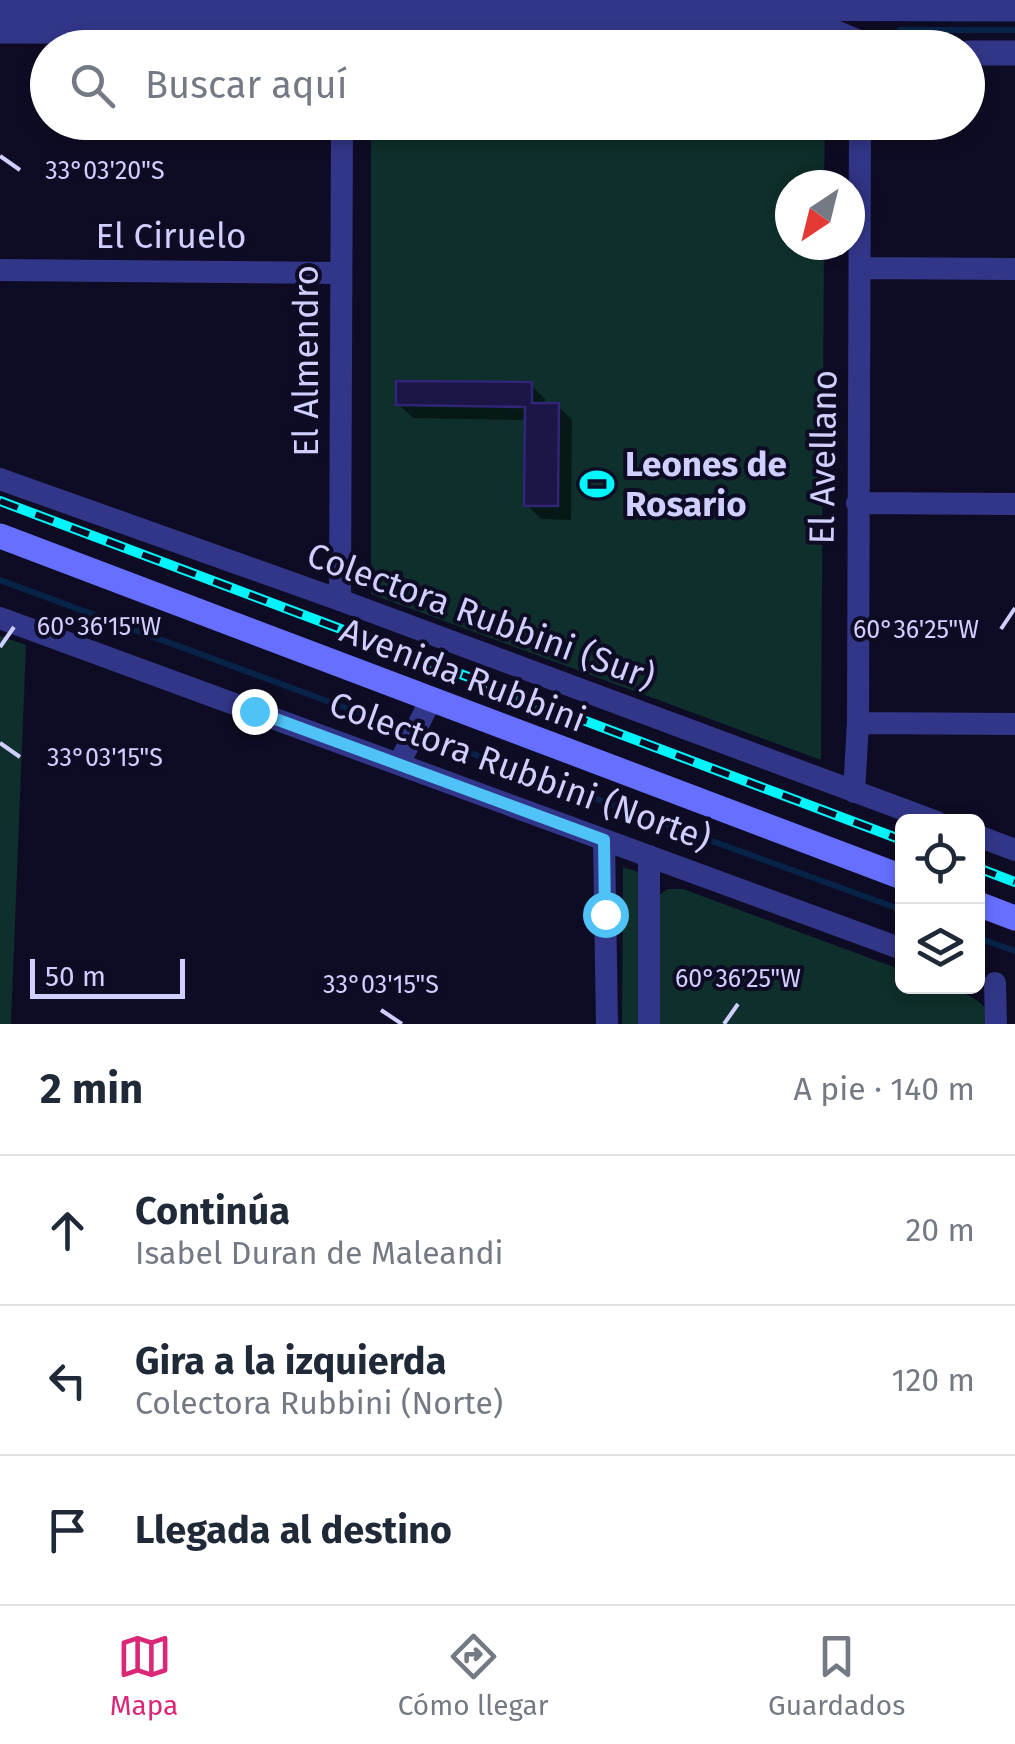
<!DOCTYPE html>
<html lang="es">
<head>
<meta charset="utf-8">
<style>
	:root { --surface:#fff; --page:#f2f2f3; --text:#1f2937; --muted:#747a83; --line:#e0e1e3; --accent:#db2777 }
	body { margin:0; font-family:"Fira Sans",sans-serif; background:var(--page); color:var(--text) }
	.controls { position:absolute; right:30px; bottom:30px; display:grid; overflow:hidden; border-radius:15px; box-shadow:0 5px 15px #0003 }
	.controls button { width:90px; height:90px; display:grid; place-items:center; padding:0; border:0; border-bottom:2px solid var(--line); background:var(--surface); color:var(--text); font:50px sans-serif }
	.compass { position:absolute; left:775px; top:170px; width:90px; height:90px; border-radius:50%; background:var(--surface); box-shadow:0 5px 15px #0003; rotate:215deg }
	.scale { position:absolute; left:30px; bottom:25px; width:155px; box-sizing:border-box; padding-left:10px; border:5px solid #d0cfff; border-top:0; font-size:28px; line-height:35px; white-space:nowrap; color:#d0cfff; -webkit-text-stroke:8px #0e0c24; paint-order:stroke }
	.stop { position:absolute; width:30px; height:30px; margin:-22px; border:8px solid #4fc3f7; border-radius:50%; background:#fff }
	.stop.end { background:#4fc3f7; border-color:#fff; box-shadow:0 2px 10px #0008 }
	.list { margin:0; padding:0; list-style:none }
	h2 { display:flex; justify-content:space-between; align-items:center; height:130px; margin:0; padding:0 40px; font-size:42px }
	h2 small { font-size:32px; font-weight:400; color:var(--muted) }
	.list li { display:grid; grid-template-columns:65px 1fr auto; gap:30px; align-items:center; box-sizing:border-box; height:150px; padding:0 40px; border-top:2px solid var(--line) }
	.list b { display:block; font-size:38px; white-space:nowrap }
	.list p { margin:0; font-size:32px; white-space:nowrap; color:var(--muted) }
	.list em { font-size:32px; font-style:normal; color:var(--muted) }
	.icon { flex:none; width:55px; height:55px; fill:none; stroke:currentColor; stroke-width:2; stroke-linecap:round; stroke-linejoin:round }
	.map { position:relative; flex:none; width:1015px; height:1024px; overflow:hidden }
	.search { position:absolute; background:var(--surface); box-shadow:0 5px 15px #0003; left:30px; right:30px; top:30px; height:110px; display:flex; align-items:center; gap:25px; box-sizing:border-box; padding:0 35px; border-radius:55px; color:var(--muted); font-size:38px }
	.sheet { height:580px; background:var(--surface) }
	nav { display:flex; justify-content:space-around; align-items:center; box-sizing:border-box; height:140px; border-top:2px solid var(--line); background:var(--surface); font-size:28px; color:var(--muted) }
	nav a { display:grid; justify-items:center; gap:5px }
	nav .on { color:var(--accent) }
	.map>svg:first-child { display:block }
	.green { fill:#0e2f2b }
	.shadow { fill:#0007 }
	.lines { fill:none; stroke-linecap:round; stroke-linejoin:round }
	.stream { stroke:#072448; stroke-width:6 }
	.building { fill:#1c1647; stroke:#2f2675; stroke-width:2.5 }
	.minor { stroke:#323688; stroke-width:22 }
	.tertiary { stroke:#323688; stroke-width:25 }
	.secondary { stroke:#666fff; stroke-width:25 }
	.rail-casing { stroke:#00f6fa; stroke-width:10 }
	.rail { stroke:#0e0c24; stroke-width:6; stroke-dasharray:19; stroke-linecap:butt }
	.route { stroke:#4fc3f7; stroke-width:12 }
	.ticks { fill:none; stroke:#d0cfff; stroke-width:4 }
	.labels { text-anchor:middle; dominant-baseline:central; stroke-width:8; stroke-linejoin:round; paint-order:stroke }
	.street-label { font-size:35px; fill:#d0cfff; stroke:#0e0c24 }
	.poi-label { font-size:35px; font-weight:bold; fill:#d0cfff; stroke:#0e0c24; text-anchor:start }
	.ticks-label { font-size:25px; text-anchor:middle; fill:#d0cfff; stroke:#0e0c24; stroke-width:8; stroke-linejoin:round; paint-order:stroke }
</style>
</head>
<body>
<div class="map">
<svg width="1015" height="1024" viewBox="0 0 1015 1024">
	<rect width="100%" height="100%" fill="#0e0c24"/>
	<!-- green -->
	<path class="green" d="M371,45l325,2 -325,1z
		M371,123h454l-1,62h-34v60h34l-3,515 -450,-166z
		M0,636l26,9 -15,379h-11z
		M623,867l18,6 1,151h-20z
		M668,889h15l219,81v16c34,1 66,-1 88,27v11h-335l3,-128z"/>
	<!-- shadow -->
	<path class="shadow" d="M531,385l14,14v7h13l14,14 -1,100 -30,-1 -14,-14v-85l-114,-2 -15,-14z"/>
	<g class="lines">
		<!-- stream -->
		<path class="stream" d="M900,30h115
			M0,580l400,148
			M429,738l473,172
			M978,938l37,13"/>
	</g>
	<!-- building -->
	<path class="building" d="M396,381l136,1v21h27l-1,103h-34l1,-99 -129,-2z"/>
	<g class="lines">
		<!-- minor -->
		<path class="minor" d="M860,268l155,1
			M0,270l341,3
			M0,479l340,121 597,222
			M857,503l158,1
			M340,600l2,-478
			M0,618l902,331
			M858,723l157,1
			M399,764l32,-65
			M854,792l4,-69 2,-601
			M978,836l37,14
			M604,840l3,184
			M649,856v168
			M995,983l1,41"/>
		<!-- tertiary -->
		<path class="tertiary" d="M0,6l1015,3
			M0,31l834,1 38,16
			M968,53h47"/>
		<!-- secondary -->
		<path class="secondary" d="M0,536l902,341
			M978,904l37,14"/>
		<!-- rail casing -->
		<g class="rail-casing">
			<path id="rail" d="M0,501l902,339
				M978,868l37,14"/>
		</g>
		<!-- rail -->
		<use href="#rail" class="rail"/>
	</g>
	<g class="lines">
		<!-- route -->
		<path class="route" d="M254,711l350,129 1,74"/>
	</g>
	<!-- ticks -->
	<path class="ticks" d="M0,156l20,14M1001,629l14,-21M0,647l14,-20M0,743l20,14M381,1010l21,14M724,1024l14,-20"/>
	<!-- icons -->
	<defs>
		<g id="stadium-bare" transform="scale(2.7)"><path d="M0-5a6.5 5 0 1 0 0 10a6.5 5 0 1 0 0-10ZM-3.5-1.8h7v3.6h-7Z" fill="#00f6fa" stroke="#0e0c24" stroke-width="2.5" paint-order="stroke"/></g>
	</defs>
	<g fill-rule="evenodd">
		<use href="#stadium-bare" x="597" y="484"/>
	</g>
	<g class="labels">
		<!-- street labels -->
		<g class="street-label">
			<text x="171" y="236">El Ciruelo</text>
			<text transform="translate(306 361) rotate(-90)">El Almendro</text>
			<text transform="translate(823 457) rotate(-89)">El Avellano</text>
			<text transform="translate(481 616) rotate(20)">Colectora Rubbini (Sur)</text>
			<text transform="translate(463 675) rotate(21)">Avenida Rubbini</text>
			<text transform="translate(520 771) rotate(20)">Colectora Rubbini (Norte)</text>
		</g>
		<!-- poi labels -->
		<g class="poi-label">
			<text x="625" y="464">Leones de<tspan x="625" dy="40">Rosario</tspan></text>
		</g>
	</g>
	<g class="ticks-label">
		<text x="105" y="179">33°03'20"S</text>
		<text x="99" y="635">60°36'15"W</text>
		<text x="916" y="638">60°36'25"W</text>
		<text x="105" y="766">33°03'15"S</text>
		<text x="738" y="987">60°36'25"W</text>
		<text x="381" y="993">33°03'15"S</text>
	</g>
</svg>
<div class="controls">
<button><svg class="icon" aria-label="locate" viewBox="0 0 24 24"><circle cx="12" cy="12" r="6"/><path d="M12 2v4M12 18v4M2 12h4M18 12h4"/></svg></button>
<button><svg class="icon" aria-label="layers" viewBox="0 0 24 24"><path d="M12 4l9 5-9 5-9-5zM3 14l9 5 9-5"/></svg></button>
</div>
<svg class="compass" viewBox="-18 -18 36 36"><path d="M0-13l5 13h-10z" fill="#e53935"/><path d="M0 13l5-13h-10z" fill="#747a83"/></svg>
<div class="scale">50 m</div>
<div class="stop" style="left:605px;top:914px"></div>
<div class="stop end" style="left:254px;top:711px"></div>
<div class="search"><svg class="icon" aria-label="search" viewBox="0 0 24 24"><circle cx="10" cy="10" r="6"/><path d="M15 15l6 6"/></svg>Buscar aquí</div>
</div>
<section class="sheet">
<h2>2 min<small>A pie · 140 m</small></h2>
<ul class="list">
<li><svg class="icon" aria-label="ahead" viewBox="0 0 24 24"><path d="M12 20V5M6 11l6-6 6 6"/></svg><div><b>Continúa</b><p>Isabel Duran de Maleandi</p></div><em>20 m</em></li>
<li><svg class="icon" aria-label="left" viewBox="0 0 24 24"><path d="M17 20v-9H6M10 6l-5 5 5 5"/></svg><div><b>Gira a la izquierda</b><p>Colectora Rubbini (Norte)</p></div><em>120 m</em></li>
<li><svg class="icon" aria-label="arrive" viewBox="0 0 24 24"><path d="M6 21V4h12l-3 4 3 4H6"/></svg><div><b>Llegada al destino</b></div></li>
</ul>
</section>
<nav>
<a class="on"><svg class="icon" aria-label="map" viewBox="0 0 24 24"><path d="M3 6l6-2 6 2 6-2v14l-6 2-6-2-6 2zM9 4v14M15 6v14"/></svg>Mapa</a>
<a><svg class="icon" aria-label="directions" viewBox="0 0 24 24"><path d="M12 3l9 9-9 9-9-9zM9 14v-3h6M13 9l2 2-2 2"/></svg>Cómo llegar</a>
<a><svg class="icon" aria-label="saved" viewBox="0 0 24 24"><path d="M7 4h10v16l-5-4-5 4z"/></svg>Guardados</a>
</nav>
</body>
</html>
